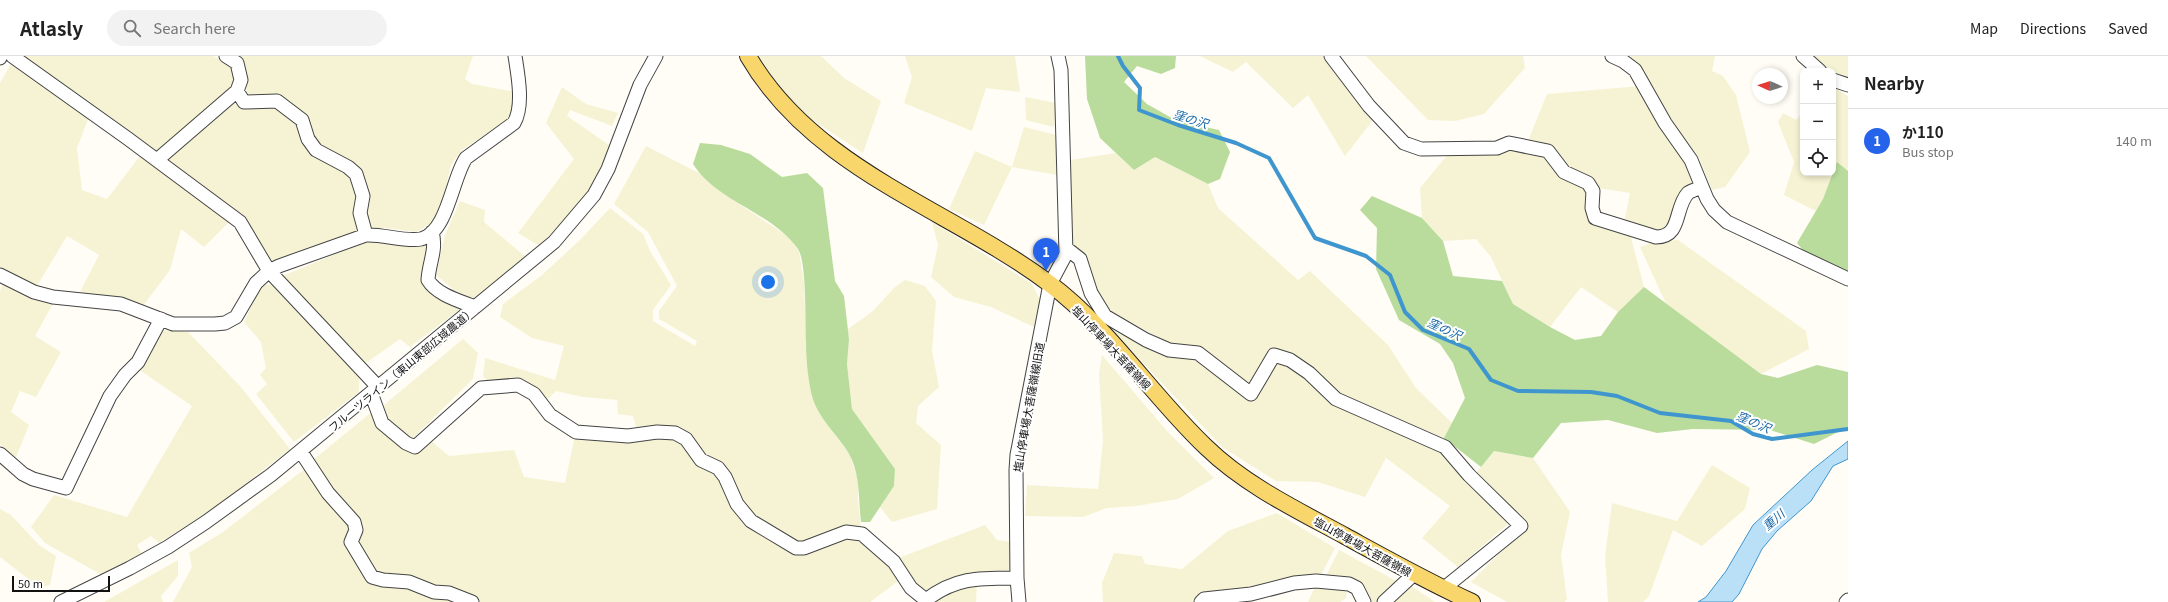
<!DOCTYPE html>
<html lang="en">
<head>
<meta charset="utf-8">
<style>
	:root { --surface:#fff; --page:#f2f2f2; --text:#222; --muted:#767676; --line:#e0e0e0; --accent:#2563eb }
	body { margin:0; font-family:Georgia,"Noto Sans JP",serif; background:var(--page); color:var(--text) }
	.controls { position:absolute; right:12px; top:12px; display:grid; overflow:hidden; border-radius:8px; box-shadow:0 2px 6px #0003 }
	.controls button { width:36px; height:36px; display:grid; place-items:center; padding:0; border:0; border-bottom:1px solid var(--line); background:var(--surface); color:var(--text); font:20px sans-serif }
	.compass { position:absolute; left:1752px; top:12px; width:36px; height:36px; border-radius:50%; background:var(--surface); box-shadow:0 2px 6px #0003; rotate:273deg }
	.scale { position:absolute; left:12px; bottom:10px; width:98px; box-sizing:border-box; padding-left:4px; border:2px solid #111; border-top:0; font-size:11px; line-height:14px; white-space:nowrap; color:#111; -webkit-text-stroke:3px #fff; paint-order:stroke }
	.you { position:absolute; left:768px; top:226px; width:14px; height:14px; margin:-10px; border:3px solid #fff; border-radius:50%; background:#1a73e8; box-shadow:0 0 0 6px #1a73e833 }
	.badge { display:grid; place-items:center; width:26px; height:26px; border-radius:50%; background:var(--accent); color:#fff; font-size:13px; font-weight:700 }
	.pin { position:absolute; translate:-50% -33px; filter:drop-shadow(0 1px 2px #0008) }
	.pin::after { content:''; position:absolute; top:21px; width:14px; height:12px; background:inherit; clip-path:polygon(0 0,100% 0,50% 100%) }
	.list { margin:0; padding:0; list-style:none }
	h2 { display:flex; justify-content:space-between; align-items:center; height:52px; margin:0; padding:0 16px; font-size:17px }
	h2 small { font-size:13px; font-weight:400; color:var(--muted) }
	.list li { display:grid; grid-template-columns:26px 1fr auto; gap:12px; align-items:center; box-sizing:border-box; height:64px; padding:0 16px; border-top:1px solid var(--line) }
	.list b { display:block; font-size:15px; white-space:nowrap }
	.list p { margin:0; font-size:13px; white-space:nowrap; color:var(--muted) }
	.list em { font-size:13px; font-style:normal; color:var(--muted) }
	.icon { flex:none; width:22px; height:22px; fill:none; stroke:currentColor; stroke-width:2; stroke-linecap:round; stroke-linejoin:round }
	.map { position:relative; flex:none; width:1848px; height:546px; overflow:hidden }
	header { display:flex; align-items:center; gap:24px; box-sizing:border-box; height:56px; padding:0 20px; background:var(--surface); border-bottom:1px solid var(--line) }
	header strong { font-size:19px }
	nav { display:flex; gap:22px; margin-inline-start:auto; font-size:14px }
	.search { width:280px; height:36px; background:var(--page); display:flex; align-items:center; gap:10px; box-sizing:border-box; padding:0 14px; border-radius:22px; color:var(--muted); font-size:15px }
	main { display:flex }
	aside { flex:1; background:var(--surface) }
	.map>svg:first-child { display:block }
	.farmland { fill:#f6f3d4 }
	.forest { fill:#b9dc9c }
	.water { fill:#b9e0f7; stroke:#3f96cf }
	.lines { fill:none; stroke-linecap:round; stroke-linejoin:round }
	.stream { stroke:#3f96cf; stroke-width:4 }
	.minor-casing { stroke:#444; stroke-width:15 }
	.major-casing { stroke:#222; stroke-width:18 }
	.minor { stroke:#fff; stroke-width:13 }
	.major { stroke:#f9d66b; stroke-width:16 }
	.labels { text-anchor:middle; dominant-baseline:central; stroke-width:4; stroke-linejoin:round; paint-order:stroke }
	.street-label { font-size:11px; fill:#111; stroke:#fff }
	.water-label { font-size:12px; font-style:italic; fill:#1768a6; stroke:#fff }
</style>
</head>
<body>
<header>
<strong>Atlasly</strong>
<div class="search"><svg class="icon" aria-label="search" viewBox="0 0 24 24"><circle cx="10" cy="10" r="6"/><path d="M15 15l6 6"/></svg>Search here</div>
<nav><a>Map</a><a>Directions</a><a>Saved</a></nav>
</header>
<main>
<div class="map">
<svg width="1848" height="546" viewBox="0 0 1848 546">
	<rect width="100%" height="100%" fill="#fffdf5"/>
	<!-- farmland -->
	<path class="farmland" d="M19,0h195l20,11 2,12 -8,13 -72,61z
		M237,0h236l-8,23 7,5 43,8 -5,26 -48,32 -11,15 -10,44 -11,15 -13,8 -31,-4h-18l-2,-16 3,-15 -51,-53 -13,-28 -57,-19 -7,-38z
		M759,0h62l23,22 37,23 -18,52 -66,-43 -18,-22z
		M905,0h110l5,36 -34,-4 -14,43 -68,-28 8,-26z
		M1200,0h126l47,64 -28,36 -37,-61 -15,13 -47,-46 -13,10z
		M1366,0h157l2,12 -41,46 -29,7 -27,-1z
		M1629,0h86l-3,15 11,5 13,19 14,57 -25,35 -13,3 -13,-32 -38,-49 -23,-45z
		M1813,0h35v21l-13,-4z
		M12,6l77,55 -12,31 5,42 25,9 33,-43 89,66 -25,25 -23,-18 -11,41 -27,36 -63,-14 19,-37 -32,-19 -30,50 -37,-17v-186z
		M1640,30l48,78 7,19 -31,49 -40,-9 6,-30 -33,-5 -31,-19 -38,-28 19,-47z
		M562,31l24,17 32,9 -6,13 -42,-16 -3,6 42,29 -14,37 -25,36 -32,27 -20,-12 56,-74 -28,-36z
		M1833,31l15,9v75l-11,-8 -14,36 -7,12 -32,-16 10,-33 -16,-40 5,-9 13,7 7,-8v61h30z
		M1025,41l31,6 -2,24 -28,-7z
		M232,45l7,6 38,-1 19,16 55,54 7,23 3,34 -91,31 -24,-41 -81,-62z
		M1024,71l32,8 1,40 -45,-8 -28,58 -35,-16 26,-58 37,16z
		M646,90l53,27 34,27 56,37 10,14 5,32 2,61 14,71 29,38 10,29 -1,17 3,31 -66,14 -40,-25 -51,-62 -18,-24 -49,-2 -4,-15 -15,-2 -1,-14 -34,-3 -27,-6 -9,9 -27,-23 -33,3 -4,-3 2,-19 70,22 9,-34 -32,-8 -32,-21 3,-13 39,-29 38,-35 30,-32 33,26 7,17 21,34 -18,25v11l42,25 2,-5 -38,-22v-8l18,-25 -29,-54 -34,-28z
		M1510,90l36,8 6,15 14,11 18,5 5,6 -1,22 42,21 14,53 -26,25 -37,-25 -31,40 -37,-23 -22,-47 -15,-18 -33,2 -21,-23 -2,-30 29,-35z
		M1116,97l18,17 21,-13 53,27 10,24 80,72 12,-9 78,74 28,43 36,35 -8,15 -106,-44 -46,-41 -19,-4 -23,38 -144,-78 -24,-56 -12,-8 1,-85z
		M460,145l25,9 -1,12 42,35 -57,46 -33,-28 9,-40z
		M932,166l99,61 9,16 -6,28 -43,-20 -37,-10 -23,-20 7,-32z
		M1678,184l128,91 3,18 -48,25 -94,-68 -27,-59 13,-5z
		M382,185h49l-2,47 30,22 -49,37 -10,-8 -37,26 -83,-88 82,-34z
		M905,224l20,6 11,15 -4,50 7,36 -21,19 -2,17 25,22 -4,64 -45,13 -12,-15 14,-21 1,-17 -43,-60 -5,-45 2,-25 -1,-10 25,-18 21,-23z
		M3,227l51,19 -19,34 26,16 -25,45 -16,-6 -9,21 18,13 -14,35 -15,-16v-153z
		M275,228l84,94v14l-65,50 -38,-48 11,-10 -7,-9 6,-7 -5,-26 -17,-20 17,-37z
		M161,274l27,2 52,54 50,63 -73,57 -58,37 -8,-7 -14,9 5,9 -40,21 -57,-32 -14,-16 23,-32 73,22 65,-111 -54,-37z
		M1112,274l56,26 31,2 51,44 26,-41 15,6 44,36 107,49 66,72 -50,43 -36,-29 28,-32 -64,-48 -21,39 -47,-15 -42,-1 -54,-34z
		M463,283l15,14 -5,26 -61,60 -26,-21 -2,-13z
		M1102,299l66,77 46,46 -36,21 -42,7 -29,2 -24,9 -58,-1 2,-31 71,4 5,-49 -4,-66z
		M374,354l6,16 35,28 15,-14 19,16 65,-6 10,27 41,6 10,-48 44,7 52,-6 14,8 35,32 12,26 64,52 48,-18 22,4 35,39 -31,23h-390l-32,-12 -75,-16 -18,-32 5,-10 -48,-71z
		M1494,395l39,7 37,54 -9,43 6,44 -2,3h-58l-36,-20 56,-56 -52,-52z
		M1712,409l38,23 -5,21 -43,37 -29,-16 -24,66 -6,6h-35l-3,-46 7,-53 65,18z
		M306,412l42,53 20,60 39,4 56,17h-290l19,-35 -3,-14 34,-21z
		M0,453l11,6 28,30 17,11 -6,29 -10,3 -40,-31z
		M1277,457l58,35 -16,31 -124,23h-92l-1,-19 12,-30 28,3 3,8 37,5 46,-38z
		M985,469l12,15 14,2 1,31 -83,19 -15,-7 -18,-26z
		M1339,494l61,33 -20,19h-11l-10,-16 -34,-8z
		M178,504v16l-17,20 2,6h-59z
		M977,527l-1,19h-42l1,-4z
		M1408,528l27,18h-47z
		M1316,529l31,2 -1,11 -6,4h-32z"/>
	<!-- forest -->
	<path class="forest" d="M1085,0h91l-1,12 -14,6 -24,-8 -13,16 23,22 30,17 42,9 11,22 -10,27 -12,5 -53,-27 -21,13 -34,-32 -13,-39z
		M700,87l21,2 29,9 32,23 25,-4 16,15 12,93 9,15 5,43 -2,25 5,45 43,60 -1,17 -24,36h-9c-3,-24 0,-48 -13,-70 -12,-19 -30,-34 -36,-56 -4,-16 -6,-37 -6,-54 -1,-18 1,-80 -8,-93 -26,-37 -81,-47 -105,-85z
		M1837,106l11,9v112l-28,-12 -23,-28 26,-44z
		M1372,140l50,22 21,23 10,35 49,5 11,23 37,23 25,13 26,-4 17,-24 26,-25 117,87 17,4 39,-13 31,7v55l-34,17 -44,-14 -77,-1 -36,4 -49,-13 -47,3 -28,35 -39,-7 -13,16 -37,-29 21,-40 -12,-35 -13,-19 -41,-24 -23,-51 1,-41 -17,-18z"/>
	<!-- water -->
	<path class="water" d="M1848,385v18l-15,7 -22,35 -34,30 -15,18 -23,45 -7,8h-34l8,-5 20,-26 27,-46 59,-55z"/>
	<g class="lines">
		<!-- stream -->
		<path class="stream" d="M1118,0l5,10 17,22 -1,22 39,15 58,18 33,15 46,80 51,18 24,19 15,37 18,18 46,19 22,31 27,11 73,1 26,4 43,17 71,8 22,13 19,5 76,-10"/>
		<!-- minor casing -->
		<g class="minor-casing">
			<path id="minor" d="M12,0l115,82 113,84 29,49 109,116
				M226,0l11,7 4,17 -4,11 7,11 33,-1 25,19 6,19 8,11 32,17 8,7 7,22 -3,17 6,22
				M1331,0l38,50 35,37 17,6 76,-1 12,-5 39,8 16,21 24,11 5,8 -1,17 3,10 61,19c26,0 18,-29 32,-44 4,-3 10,-4 14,-6
				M1612,0l11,5 12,9 30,53 26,37 16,39 7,11 13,12 121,57
				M1803,0l17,15
				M0,2v-2
				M1833,24l15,5
				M157,104l80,-69
				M432,176c5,18 -3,30 -4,48 9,15 32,21 47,27
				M1066,192l14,11 11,34 14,23 41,24 23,10 29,3 53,41 23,-39 16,5 19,13 27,26 109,48 24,28 52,51 -78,63
				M0,219l34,17 19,5 68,7 52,20h42l10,-1 11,-6 20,-34 13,-12 10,-5 87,-31c17,-1 39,7 55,4 27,-7 31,-61 45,-81l48,-35c10,-17 4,-48 1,-67
				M371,337l11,30 24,20 9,4 66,-59 37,-3 16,9 16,21 26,17 52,4 29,-4 18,1 11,6 15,21 17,8 7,9 12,27 14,17 45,27h8l42,-16 16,2 32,28 17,26 15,12c30,-23 54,-22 91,-22
				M301,396l27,41 26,29 2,8 -5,12 21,35 11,3 26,2 25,10 15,1 23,9
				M0,398l23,20 10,5 33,9 44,-92 15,-21 13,-13 23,-43
				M61,546l69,-34 38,-21 38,-25 65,-47 283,-233 40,-47 14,-26 32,-84 16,-29
				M1019,546l-2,-24 -1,-108 1,-15 33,-171 16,-30 -5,-184 -3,-14
				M1201,546l3,-3 47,-5 43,-11 22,-2 33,3 8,4 7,14
				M1384,546l30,-28
				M1846,546l2,-2"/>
		</g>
		<!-- major casing -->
		<g class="major-casing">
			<path id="major" d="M748,0c66,114 202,153 302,228 59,44 102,112 156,163 39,38 91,63 139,89 42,23 83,46 127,66"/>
		</g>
		<!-- minor -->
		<use href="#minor" class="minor"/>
		<!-- major -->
		<use href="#major" class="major"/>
	</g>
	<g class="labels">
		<!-- street labels -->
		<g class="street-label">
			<text transform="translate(1112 291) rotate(47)">塩山停車場大菩薩嶺線</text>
			<text transform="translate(401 313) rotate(-40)">フルーツライン（東山東部広域農道）</text>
			<text transform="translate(1028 351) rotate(-80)">塩山停車場大菩薩嶺線旧道</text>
			<text transform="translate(1363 490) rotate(29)">塩山停車場大菩薩嶺線</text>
		</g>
		<!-- water labels -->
		<g class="water-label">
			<text transform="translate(1191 62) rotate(18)">窪の沢</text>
			<text transform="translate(1445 272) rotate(25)">窪の沢</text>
			<text transform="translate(1754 365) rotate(23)">窪の沢</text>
			<text transform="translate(1773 463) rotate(-41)">重川</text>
		</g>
	</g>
</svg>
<div class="controls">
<button>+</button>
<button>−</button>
<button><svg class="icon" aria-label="locate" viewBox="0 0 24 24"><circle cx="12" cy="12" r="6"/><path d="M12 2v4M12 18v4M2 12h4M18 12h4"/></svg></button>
</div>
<svg class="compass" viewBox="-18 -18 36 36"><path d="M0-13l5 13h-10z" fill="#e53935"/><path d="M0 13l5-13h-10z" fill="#767676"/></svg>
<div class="scale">50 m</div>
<div class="you"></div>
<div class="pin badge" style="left:1046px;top:215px">1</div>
</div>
<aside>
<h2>Nearby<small></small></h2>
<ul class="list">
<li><span class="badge">1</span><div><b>か110</b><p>Bus stop</p></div><em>140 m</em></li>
</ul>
</aside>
</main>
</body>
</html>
